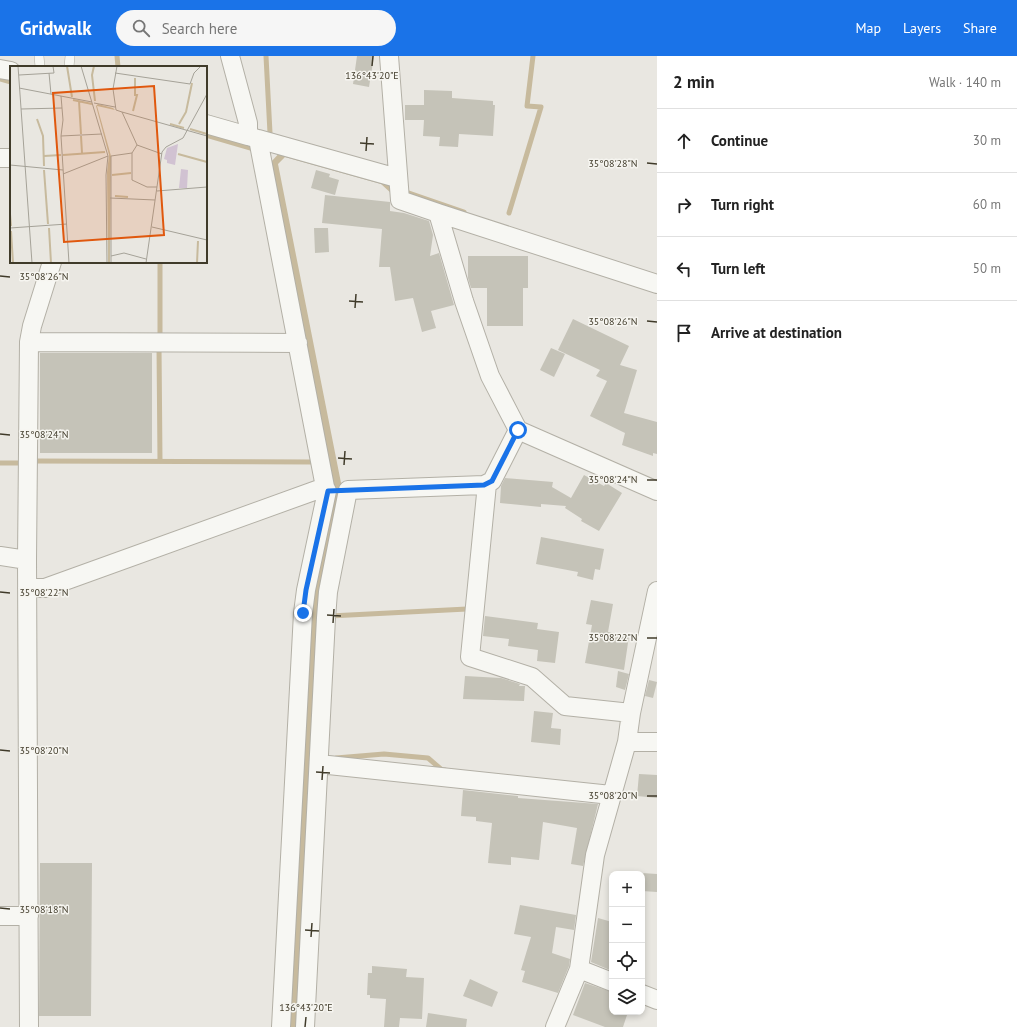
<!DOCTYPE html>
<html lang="en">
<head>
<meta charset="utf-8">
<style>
	:root { --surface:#fff; --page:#f6f6f6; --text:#222; --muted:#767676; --line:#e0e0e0; --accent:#1a73e8 }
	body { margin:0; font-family:"PT Sans",sans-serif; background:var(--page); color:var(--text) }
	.controls { position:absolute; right:12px; bottom:12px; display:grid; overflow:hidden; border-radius:8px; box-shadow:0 2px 6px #0003 }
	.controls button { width:36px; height:36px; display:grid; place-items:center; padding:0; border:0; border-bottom:1px solid var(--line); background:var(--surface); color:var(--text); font:20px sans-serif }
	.stop { position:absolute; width:12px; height:12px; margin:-9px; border:3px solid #1a73e8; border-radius:50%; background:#fff }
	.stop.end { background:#1a73e8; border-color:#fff; box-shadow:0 1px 4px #0008 }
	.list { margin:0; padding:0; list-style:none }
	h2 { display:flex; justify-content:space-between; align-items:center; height:52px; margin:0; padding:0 16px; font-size:17px }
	h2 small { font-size:13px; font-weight:400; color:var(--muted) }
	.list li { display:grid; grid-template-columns:26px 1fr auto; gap:12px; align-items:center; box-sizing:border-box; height:64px; padding:0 16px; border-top:1px solid var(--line) }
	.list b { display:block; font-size:15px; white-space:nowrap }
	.list em { font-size:13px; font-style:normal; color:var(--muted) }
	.icon { flex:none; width:22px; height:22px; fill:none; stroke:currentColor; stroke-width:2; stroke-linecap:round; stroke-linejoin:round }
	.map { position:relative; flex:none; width:657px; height:971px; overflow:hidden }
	header { display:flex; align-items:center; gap:24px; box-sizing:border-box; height:56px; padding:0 20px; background:var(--accent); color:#fff }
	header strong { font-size:19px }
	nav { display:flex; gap:22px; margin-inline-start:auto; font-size:14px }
	.search { width:280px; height:36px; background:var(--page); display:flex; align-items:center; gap:10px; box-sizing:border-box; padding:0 14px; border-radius:22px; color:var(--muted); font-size:15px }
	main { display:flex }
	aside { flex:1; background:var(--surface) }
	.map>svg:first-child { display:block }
	.water { fill:#c7ba9d }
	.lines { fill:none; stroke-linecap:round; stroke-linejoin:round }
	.stream { stroke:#c7ba9d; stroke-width:5 }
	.building { fill:#c5c3b8 }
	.service-casing { stroke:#b3b0a6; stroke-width:10 }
	.minor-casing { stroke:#b3b0a6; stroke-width:20 }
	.service { stroke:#f7f7f3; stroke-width:9 }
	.minor { stroke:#f7f7f3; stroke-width:18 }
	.route { stroke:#1a73e8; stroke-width:5 }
	.ticks { fill:none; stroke:#403b2a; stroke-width:1.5 }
	.inset-river { fill:none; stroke:#c7ba9d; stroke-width:2 }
	.inset-road { fill:none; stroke:#a5a298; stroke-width:1 }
	.view { fill:#e0580e; fill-opacity:0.15; stroke:#e0580e; stroke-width:2 }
	.inset-edge { fill:none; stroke:#403b2a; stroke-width:2 }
	.ticks-label { font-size:10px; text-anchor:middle; fill:#403b2a; stroke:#f6f5f0; stroke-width:3; stroke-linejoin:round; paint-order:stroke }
</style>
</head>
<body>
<header>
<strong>Gridwalk</strong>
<div class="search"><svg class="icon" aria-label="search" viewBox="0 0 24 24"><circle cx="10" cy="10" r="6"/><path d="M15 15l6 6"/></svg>Search here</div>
<nav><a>Map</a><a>Layers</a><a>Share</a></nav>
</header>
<main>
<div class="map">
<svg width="657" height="971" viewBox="0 0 657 971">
	<rect width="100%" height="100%" fill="#e9e7e1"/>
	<!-- water -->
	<path class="water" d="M283,93l110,37 -1,8 -11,-10 -96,-27 -7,7 65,329 -43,534h-13l23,-435 23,-95 -62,-335z"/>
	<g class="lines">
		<!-- stream -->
		<path class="stream" d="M117,0l1,11
			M266,0l4,77
			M0,23l11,3
			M206,79l48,14
			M406,136l58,20
			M509,157l32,-106 -14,-1 6,-50
			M160,283v-77
			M159,290l1,115
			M34,405l279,1
			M0,407h22
			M330,560l137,-7
			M336,702l48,-4 44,4 14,12h3"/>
	</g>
	<!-- building -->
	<path class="building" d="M357,0h17l-5,31 -16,-3z
		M424,34l28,1v7l41,3v4h2l-2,31 -34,-2 -1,13 -19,-1 1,-9 -17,-1 1,-16h-19v-15h19z
		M316,114l14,4 -1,3 10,3 -4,15 -24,-7z
		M325,139l65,7v9l14,2 25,8 4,14 -3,21 9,-3 15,52 -23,6 5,17 -14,4 -9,-34 -18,3 -5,-34h-11l3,-38 -60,-6z
		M314,172h14l1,24 -14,1z
		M468,200h60v32h-5v38h-36v-38h-16l-3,-10z
		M573,263l56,27 -9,19 17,5 -13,43 33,9v32l-4,-1v3l-31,-11 3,-12 -35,-17 17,-35 -11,-5 4,-6 -42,-20z
		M551,292l14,6 -11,23 -14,-7z
		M40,297h112v100h-112z
		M584,419l20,11 2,-3 16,10 -23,38 -18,-10 1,-2 -17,-11 1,-2 -25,-2v3l-41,-4 1,-17 4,-8 48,4 -1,5 19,11z
		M541,481l63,12 -4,21 -5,-1 -2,11 -16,-4 1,-4 -42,-8z
		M591,544l22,4 -5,28 21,4 -5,34 -39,-7 7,-38 -6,-1z
		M485,560l53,7 -1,6 22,3 -4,31 -18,-2 1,-11 -30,-4 1,-7 -26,-3z
		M618,615l11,3 -4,16 -9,-3z
		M465,620l36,2 19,6 -1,2h6l-1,15 -61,-2z
		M649,624l8,2 -4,16 -8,-2z
		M534,655l19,2 -2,15 10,1 -1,16 -29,-3z
		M639,718l18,1v23l-20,-2z
		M463,734l55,6v2l80,6 -15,62 -12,-2 6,-36 -34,-6 -4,38 -28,-3v8l-23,-2 4,-40 -16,-2v-4l-15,-1z
		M40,807h52l-1,153h-52z
		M642,817l15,1v18l-15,-1z
		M520,849l56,10 -2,15 -18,-3 -4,26 18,6 -1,7 -11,27 -36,-11 3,-11 -4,-1 10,-33 -17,-3z
		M598,862l14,4v49l-21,-9z
		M372,910l35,3 -1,8 18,1 -2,41 -22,-1 -1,9h-15l2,-28 -16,-1v-3h-3l1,-22h4z
		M470,923l28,13 -6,15 -29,-11z
		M585,927l27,9v20h16l-5,15h-18l-32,-12z
		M428,957l39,6 -1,8h-40z"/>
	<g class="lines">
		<!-- service casing -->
		<g class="service-casing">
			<path id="service" d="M39,0l1,11
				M69,11l1,-11"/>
		</g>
		<!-- minor casing -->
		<g class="minor-casing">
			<path id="minor" d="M389,0l11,144 38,13 26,88 26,75 28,54 139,61
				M0,13l11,2
				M206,68l42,12
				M258,83l139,39
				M0,102h11
				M438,157l219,71
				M29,286l269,1
				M487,428l-17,173 62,20 33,29 66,7
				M0,500l27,4
				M27,532h18l280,-101 -67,-348 -10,-3v-13l-18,-67
				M627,686h30
				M319,708l292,31
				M0,860h29
				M579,913l33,13
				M642,938l15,6
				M29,971l-2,-467 2,-218 3,-16 20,-64
				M281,971l22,-414 3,-23 21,-99 -2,-4
				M305,971l21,-409 2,-26 20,-102 136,-5 8,-4 26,-51
				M555,971l24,-58 16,-114 32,-113 4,-29 26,-122"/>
		</g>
		<!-- service -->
		<use href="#service" class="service"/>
		<!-- minor -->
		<use href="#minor" class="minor"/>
	</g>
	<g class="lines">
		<!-- route -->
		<path class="route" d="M303,557l3,-23 22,-99 156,-6 8,-4 26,-51"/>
	</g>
	<!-- ticks -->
	<path class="ticks" d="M372,10l1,-10M360,87l14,1M366,95l1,-14M647,107l10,1M0,220l10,1M349,245l14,1M355,252l1,-14M647,265l10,1M0,378l10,1M338,402l14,1M344,409l1,-14M647,424h10M0,536l10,1M327,559l14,1M333,567l1,-14M647,582h10M0,694l10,1M316,716l14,1M322,724l1,-14M647,740h10M0,852l10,1M305,874l14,1M311,881l1,-14M305,971l1,-10"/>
	<!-- overview -->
	<g transform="translate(10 10)">
		<rect width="197" height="197" fill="#e9e7e1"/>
		<path d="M168,78l-3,21 -8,-2v-3l-3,-1 3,-11zM171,103l7,1 -1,18h-8z" fill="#d1c2d2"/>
		<path d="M88,38l15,4 2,2 -18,-4 14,50 -1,107h-2l-1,-91 2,-17 -13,-49z" fill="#c7ba9d"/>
		<path class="inset-river" d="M57,0l5,31M84,0l-2,9 3,26M63,34l19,4M69,35l2,33M123,45l4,-16h-2v-17M27,53l6,17 1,30M160,58l14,4M169,58l7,-12 6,-29M180,63l17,5M71,70l1,17M168,88l29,8M53,89l42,-3M34,90l17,-1M34,104l4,54M102,109l19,-2M105,130l13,1M0,148l1,12M39,162l2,35M1,165l2,32M187,197l1,-22"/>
		<path class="inset-road" d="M8,0l14,197M107,0l-4,23 3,21 6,2 15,33 25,9M39,7l2,21M105,7l75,11 4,-11 7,-7M9,9l35,-2 -1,-7M9,22l73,14M51,30l2,24 -2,16 8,127M84,37l21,4M11,43l41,-1M112,46l85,24M51,70l41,-2M122,87v27l15,7h10M0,99l53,5M53,108l45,-18 -27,-90M147,125l50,-4M100,132l45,2M142,161l55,13M0,162l57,-4M101,190l13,-3 22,6M97,197l-1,-88 2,-19M101,197v-107l21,-3 5,-8M136,197l16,-111 4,-5 17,-9 24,-44"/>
		<path class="view" d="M144,20l10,149 -100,7 -11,-149z"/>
		<rect width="197" height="197" class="inset-edge"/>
	</g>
	<g class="ticks-label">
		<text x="372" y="23">136°43'20"E</text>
		<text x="613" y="111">35°08'28"N</text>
		<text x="44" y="224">35°08'26"N</text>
		<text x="613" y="269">35°08'26"N</text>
		<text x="44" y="382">35°08'24"N</text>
		<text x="613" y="427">35°08'24"N</text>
		<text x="44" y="540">35°08'22"N</text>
		<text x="613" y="585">35°08'22"N</text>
		<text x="44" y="698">35°08'20"N</text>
		<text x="613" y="743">35°08'20"N</text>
		<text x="44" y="857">35°08'18"N</text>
		<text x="306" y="955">136°43'20"E</text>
	</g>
</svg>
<div class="controls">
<button>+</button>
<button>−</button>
<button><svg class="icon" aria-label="locate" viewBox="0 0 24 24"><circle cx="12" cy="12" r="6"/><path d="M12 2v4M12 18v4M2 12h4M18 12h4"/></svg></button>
<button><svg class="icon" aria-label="layers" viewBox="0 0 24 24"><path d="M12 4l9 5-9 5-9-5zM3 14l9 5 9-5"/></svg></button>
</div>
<div class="stop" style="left:518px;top:374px"></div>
<div class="stop end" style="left:303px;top:557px"></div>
</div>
<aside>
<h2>2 min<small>Walk · 140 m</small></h2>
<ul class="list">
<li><svg class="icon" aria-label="ahead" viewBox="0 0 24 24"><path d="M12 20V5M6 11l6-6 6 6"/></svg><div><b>Continue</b></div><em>30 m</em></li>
<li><svg class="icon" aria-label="right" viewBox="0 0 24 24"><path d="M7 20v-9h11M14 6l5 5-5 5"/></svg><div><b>Turn right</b></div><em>60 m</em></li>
<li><svg class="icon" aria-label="left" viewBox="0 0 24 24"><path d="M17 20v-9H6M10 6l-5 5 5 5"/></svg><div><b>Turn left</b></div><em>50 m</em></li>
<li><svg class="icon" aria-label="arrive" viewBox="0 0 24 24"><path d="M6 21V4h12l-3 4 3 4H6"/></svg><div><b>Arrive at destination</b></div></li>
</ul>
</aside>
</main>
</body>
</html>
